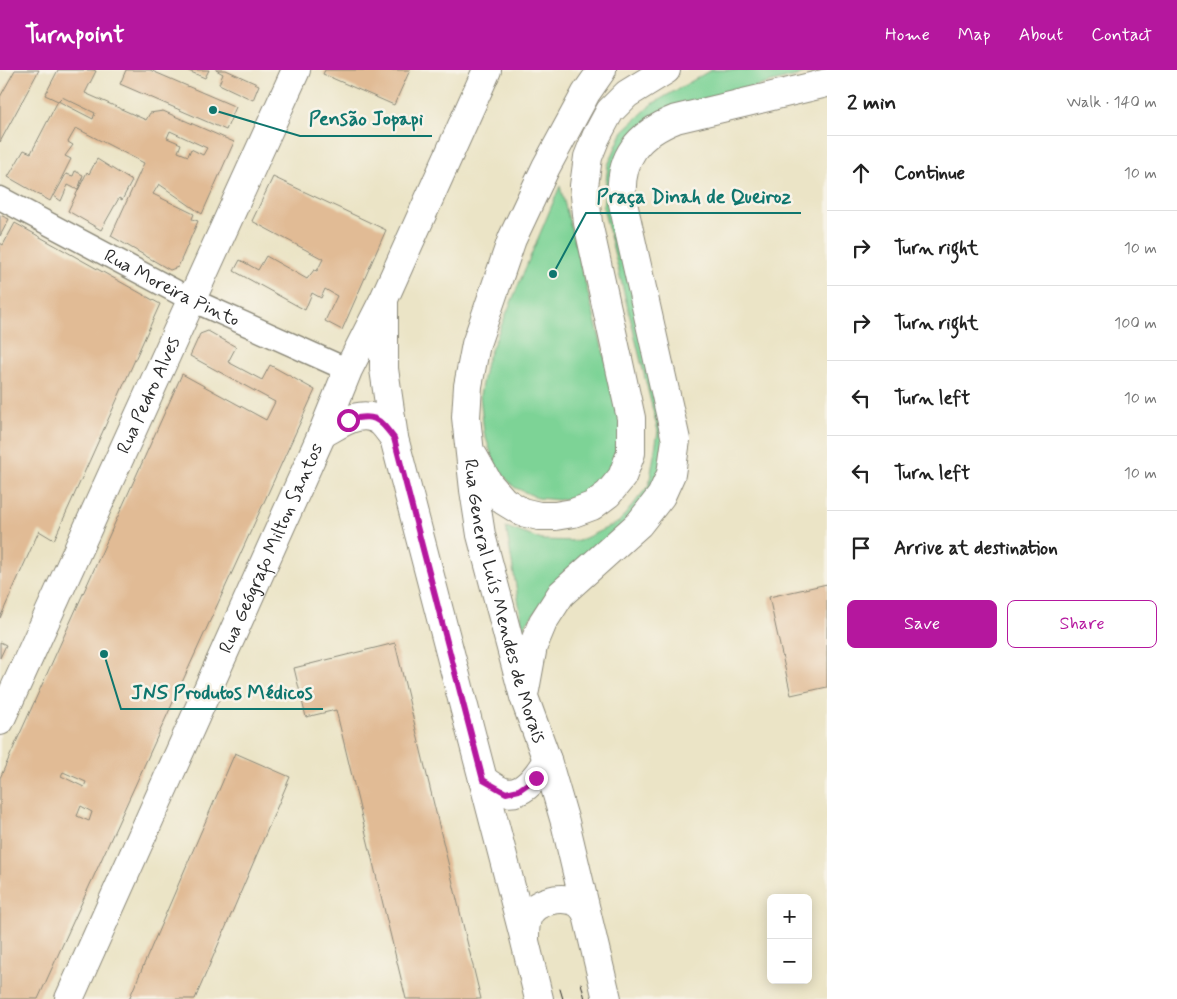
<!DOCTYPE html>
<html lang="en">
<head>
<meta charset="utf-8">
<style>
	:root { --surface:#fff; --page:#f2f2f2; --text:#222; --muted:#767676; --line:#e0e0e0; --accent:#b5179e }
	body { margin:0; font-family:Mynerve,sans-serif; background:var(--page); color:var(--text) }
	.controls { position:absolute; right:15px; bottom:15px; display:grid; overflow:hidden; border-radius:8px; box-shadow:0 2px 12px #0003 }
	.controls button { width:45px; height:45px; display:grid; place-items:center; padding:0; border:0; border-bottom:1px solid var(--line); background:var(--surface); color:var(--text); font:25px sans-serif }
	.stop { position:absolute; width:15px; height:15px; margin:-11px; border:4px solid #b5179e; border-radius:50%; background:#fff }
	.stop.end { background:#b5179e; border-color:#fff; box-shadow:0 1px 5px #0008 }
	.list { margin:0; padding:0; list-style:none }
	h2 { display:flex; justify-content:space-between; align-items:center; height:65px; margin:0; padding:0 20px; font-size:21px }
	h2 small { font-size:16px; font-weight:400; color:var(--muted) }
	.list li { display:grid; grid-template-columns:32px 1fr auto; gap:15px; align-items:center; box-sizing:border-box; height:75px; padding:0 20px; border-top:1px solid var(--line) }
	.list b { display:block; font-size:19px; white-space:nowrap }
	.list em { font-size:16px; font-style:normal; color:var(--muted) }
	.actions { display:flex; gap:10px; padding:15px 20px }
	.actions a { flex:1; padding:11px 0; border:1px solid var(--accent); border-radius:8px; text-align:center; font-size:18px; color:var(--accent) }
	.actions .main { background:var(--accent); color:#fff }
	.icon { flex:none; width:28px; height:28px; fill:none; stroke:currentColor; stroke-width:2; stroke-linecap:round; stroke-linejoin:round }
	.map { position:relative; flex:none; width:827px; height:929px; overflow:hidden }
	header { display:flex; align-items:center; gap:30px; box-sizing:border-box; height:70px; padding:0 25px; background:var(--accent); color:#fff }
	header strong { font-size:24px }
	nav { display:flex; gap:28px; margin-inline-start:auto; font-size:18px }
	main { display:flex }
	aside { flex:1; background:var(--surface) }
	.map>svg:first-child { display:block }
	.green { fill:#7dd396; stroke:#547f60 }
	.building { fill:#e1bb95; fill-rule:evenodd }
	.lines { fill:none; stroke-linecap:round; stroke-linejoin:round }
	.minor-casing { stroke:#8b8878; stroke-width:25 }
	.tertiary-casing { stroke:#8b8878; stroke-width:30 }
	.secondary-casing { stroke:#8b8878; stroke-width:30 }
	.primary-casing { stroke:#8b8878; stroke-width:30 }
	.minor { stroke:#fff; stroke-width:22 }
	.tertiary { stroke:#fff; stroke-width:28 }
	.secondary { stroke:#fff; stroke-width:28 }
	.primary { stroke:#fff; stroke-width:28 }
	.tram { stroke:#2b2b2b; stroke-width:1 }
	.route { stroke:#b5179e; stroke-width:6 }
	.labels { text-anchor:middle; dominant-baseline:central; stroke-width:5; stroke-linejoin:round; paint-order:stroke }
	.street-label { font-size:19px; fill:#2b2b2b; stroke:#f7f3e8 }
	.leader { fill:none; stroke:#0f766e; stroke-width:2 }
	.callout-dot { fill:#0f766e; stroke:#f7f3e8; stroke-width:2 }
	.callout-label { font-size:20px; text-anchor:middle; font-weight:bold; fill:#0f766e; stroke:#f7f3e8; stroke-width:5; stroke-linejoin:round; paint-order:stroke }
</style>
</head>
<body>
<header>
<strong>Turnpoint</strong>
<nav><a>Home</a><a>Map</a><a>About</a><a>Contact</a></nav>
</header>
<main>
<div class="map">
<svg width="827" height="929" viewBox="0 0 827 929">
	<rect width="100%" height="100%" fill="#f7f3e8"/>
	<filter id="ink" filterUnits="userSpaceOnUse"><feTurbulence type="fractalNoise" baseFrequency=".02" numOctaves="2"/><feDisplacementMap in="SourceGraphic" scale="10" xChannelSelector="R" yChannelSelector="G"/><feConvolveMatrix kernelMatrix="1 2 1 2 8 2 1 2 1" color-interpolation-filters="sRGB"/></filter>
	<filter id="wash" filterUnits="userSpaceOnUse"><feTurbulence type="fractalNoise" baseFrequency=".0096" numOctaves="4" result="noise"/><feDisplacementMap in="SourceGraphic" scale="20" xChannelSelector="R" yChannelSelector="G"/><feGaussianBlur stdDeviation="1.12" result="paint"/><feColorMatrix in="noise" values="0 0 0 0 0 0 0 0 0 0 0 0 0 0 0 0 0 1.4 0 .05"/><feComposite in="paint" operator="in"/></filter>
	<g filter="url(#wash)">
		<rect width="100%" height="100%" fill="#ebe4c6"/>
		<!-- green -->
		<path class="green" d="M711,0h108l-158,41 -24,20 -17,22 47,294 -5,28 -21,34 -86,77 -32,42 -17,-101 36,13 37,1 40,-19 30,-37 9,-54 -55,-224 5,-42 15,-34 29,-27z
			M560,116l61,233 -2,33 -11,25 -22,17 -27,6 -21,-2 -24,-11 -18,-20 -12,-35 -4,-37 6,-33z"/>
		<g id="blocks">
			<!-- building -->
			<path class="building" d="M15,0h24l-39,72v-45z
				M58,0h35l3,1 -11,22 61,27 4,-7 13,-2 71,31 -32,72 -43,-30 -6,10 41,20 -2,5 6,2 -20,46 -8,3 -59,-34 33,-73 -68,-35 -8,14 5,3 -8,11 6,3 -21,42 -42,-24 16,-27 7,3 27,-52 -13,-6zM62,27l33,16 -2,6 -35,-18zM170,61l37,17 -4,7 -12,-6 -3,7 -10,-4 3,-8 -14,-6z
				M126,0h24l86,37 -10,23 -106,-46z
				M186,0h23l-4,8z
				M216,0h10l33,15 -6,15 -34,-16 4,-10z
				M325,0h85l-16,35 -71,-31z
				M97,89l35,22 -10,19 -3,-2 -18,32 -33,-19 19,-39 2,2z
				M75,101l8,4 -5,15 -10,-5 -7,16 -7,-5 12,-22 7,2z
				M273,107l113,53 -44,100 -17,-9 12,-25 -12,-7 -4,9 -9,-5 -7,17 -71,-39 6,-11 18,10 8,-14 41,23 7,-9 3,1 6,-12 -71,-38z
				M0,145l9,4 -9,17z
				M15,153l145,81 -106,236 -15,-9 -39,87v-375l3,2z
				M208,261l28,16 -8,15 34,18 8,-15 45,25 -277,609h-38v-221l182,-404 84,46 9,-18 -85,-46 10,-22zM63,702l23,10 -2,5 -23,-11zM81,736l11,6 -3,9 -12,-5z
				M827,514v103l-36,8 -22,-98z
				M0,572l6,3 -6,13z
				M395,573l86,356h-75l-70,-289 -30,7 -12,-49z
				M235,683l55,24 -95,222h-66z"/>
		</g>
	</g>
	<g filter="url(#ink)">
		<use href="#blocks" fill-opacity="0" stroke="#8b8878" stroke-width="1"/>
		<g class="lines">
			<!-- minor casing -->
			<g class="minor-casing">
				<g id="minor">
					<path id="s1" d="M0,128l192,102 156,70"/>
				</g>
			</g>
			<!-- tertiary casing -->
			<g class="tertiary-casing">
				<g id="tertiary">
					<path id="s2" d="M0,651l296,-651"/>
				</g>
			</g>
			<!-- secondary casing -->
			<g class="secondary-casing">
				<g id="secondary">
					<path d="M384,233v66l10,69 129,495 16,66"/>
					<path d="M322,364c17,-9 41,-28 60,-11 4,4 8,10 12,15"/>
					<path id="s3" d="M69,929l253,-565 26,-64 36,-71 103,-229"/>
				</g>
			</g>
			<!-- primary casing -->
			<g class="primary-casing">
				<g id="primary">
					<path id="s4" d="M602,0l-16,23 -40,74 -34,72 -36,105 -8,42 -2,31 8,73 7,45 43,162 23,63 18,62 42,177"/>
					<path d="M474,387l15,27 15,17 18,11 17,4h16l18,-3 19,-7 16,-12 14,-17 9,-24v-35l-43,-195 -4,-37 4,-29 8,-20 14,-26 17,-17 39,-24"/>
					<path d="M525,620l8,-44 10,-24 18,-28 78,-70 22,-28 10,-22 5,-34 -54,-241c-3,-42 16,-65 54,-80l151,-36"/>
					<path d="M483,710c7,4 14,10 21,12 19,5 35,-18 43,-32"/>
					<path d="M525,869c0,-7 0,-14 2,-20 5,-18 36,-25 51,-16 3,2 6,6 8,9"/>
				</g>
			</g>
			<!-- minor -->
			<use href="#minor" class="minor"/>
			<!-- tertiary -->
			<use href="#tertiary" class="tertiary"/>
			<!-- secondary -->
			<use href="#secondary" class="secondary"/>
			<!-- primary -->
			<use href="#primary" class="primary"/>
			<!-- tram -->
			<path class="tram" d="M581,913l4,16
				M560,919l3,10"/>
		</g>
	</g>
	<g class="lines" filter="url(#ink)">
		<!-- route -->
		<path class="route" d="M348,350c27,-7 30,-2 46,18l89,342 23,13 13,-3 17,-12"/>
	</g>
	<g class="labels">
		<!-- street labels -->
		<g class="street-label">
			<text stroke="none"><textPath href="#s1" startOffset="194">Rua Moreira Pinto</textPath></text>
			<text stroke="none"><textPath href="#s2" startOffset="358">Rua Pedro Alves</textPath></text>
			<text stroke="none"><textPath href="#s3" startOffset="494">Rua Geógrafo Milton Santos</textPath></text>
			<text stroke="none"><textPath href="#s4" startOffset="565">Rua General Luís Mendes de Morais</textPath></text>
		</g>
	</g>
	<!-- callouts -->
	<path class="leader" d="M213 40L300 66H432M553 204L586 143H801M104 584L121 639H323"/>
	<g class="callout-dot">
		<circle cx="213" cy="40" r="5"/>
		<circle cx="553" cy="204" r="5"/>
		<circle cx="104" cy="584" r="5"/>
	</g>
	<g class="callout-label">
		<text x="366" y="55">Pensão Jopapi</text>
		<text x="694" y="133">Praça Dinah de Queiroz</text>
		<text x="222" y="629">JNS Produtos Médicos</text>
	</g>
</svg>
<div class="controls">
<button>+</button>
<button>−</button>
</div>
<div class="stop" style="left:348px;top:350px"></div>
<div class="stop end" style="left:536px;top:708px"></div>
</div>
<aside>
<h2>2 min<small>Walk · 140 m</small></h2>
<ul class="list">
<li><svg class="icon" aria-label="ahead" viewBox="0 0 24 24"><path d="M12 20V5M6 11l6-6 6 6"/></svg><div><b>Continue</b></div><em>10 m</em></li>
<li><svg class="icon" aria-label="right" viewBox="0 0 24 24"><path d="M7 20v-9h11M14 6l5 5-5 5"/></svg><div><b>Turn right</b></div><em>10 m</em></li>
<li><svg class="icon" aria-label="right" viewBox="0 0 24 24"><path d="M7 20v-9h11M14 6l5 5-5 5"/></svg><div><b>Turn right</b></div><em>100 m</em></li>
<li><svg class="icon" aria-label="left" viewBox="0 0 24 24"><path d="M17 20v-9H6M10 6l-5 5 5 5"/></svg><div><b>Turn left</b></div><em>10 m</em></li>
<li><svg class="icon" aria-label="left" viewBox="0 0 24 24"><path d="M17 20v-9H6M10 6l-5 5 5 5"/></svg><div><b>Turn left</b></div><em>10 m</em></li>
<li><svg class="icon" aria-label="arrive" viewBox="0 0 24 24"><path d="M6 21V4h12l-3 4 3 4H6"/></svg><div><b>Arrive at destination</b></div></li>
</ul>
<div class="actions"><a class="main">Save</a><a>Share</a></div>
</aside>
</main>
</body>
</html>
